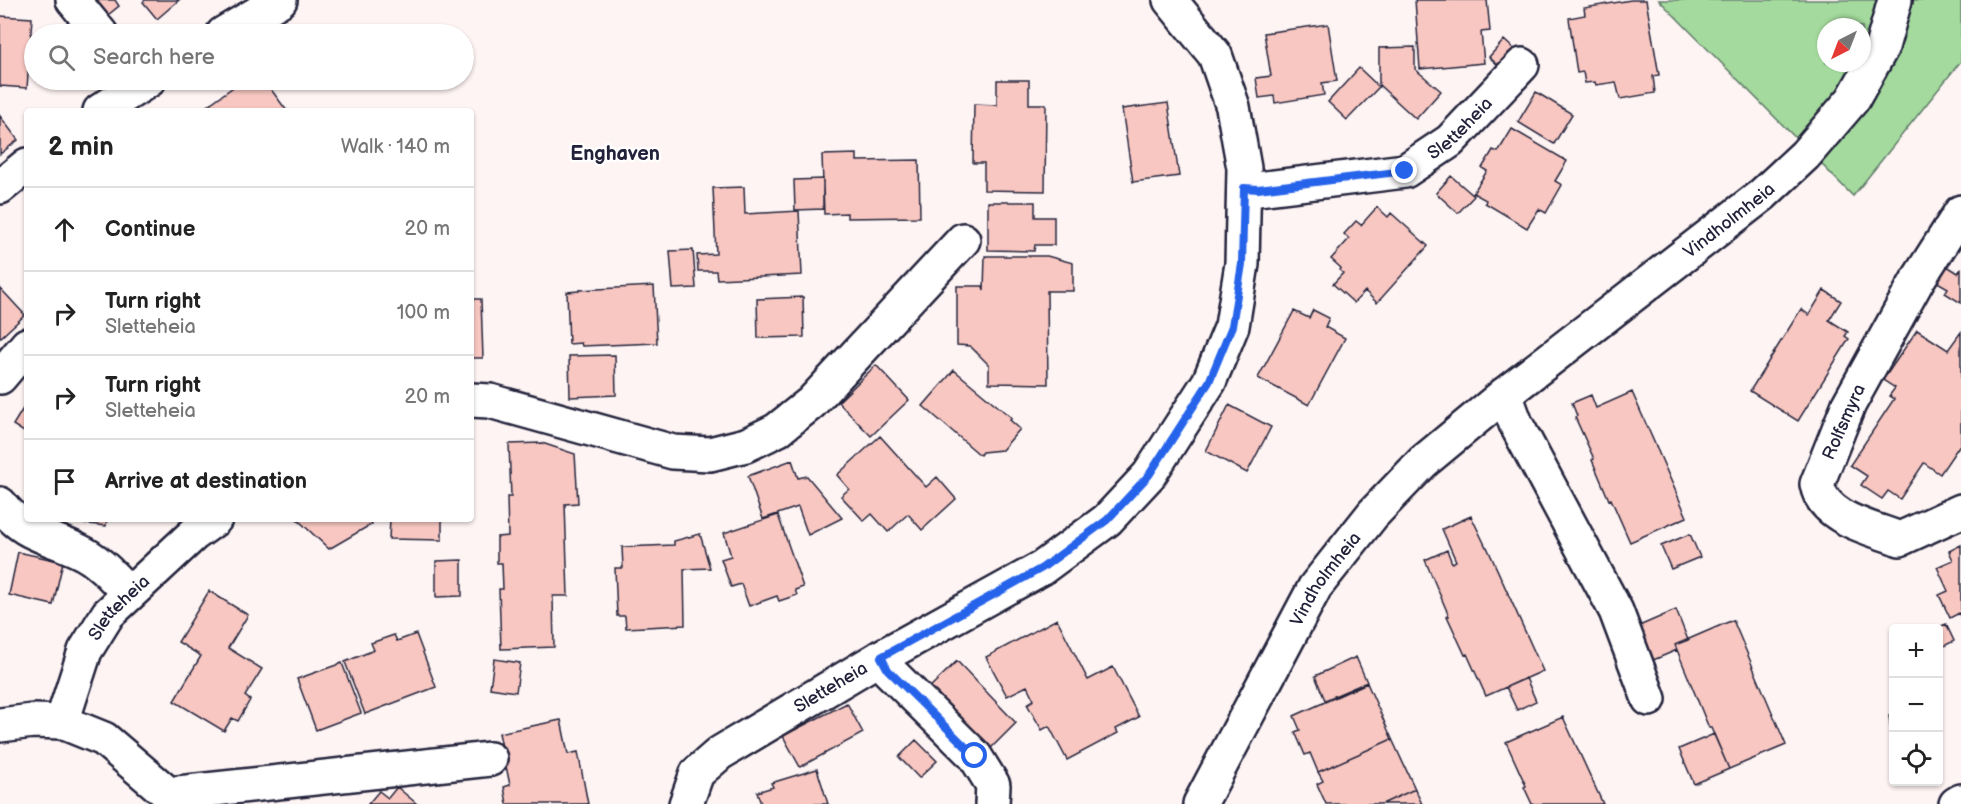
<!DOCTYPE html>
<html lang="en">
<head>
<meta charset="utf-8">
<style>
	:root { --surface:#fff; --page:#f6f6f6; --text:#222; --muted:#767676; --line:#e0e0e0 }
	body { margin:0; font-family:"Balsamiq Sans",sans-serif; background:var(--page); color:var(--text) }
	.controls { position:absolute; right:18px; bottom:18px; display:grid; overflow:hidden; border-radius:6px; box-shadow:0 2px 4px #0004 }
	.controls button { width:54px; height:54px; display:grid; place-items:center; padding:0; border:0; border-bottom:2px solid var(--line); background:var(--surface); color:var(--text); font:30px sans-serif }
	.compass { position:absolute; left:1817px; top:18px; width:54px; height:54px; border-radius:50%; background:var(--surface); box-shadow:0 2px 4px #0004; rotate:222deg }
	.stop { position:absolute; width:18px; height:18px; margin:-14px; border:4px solid #2563eb; border-radius:50%; background:#fff }
	.stop.end { background:#2563eb; border-color:#fff; box-shadow:0 2px 6px #0008 }
	.list { margin:0; padding:0; list-style:none }
	h2 { display:flex; justify-content:space-between; align-items:center; height:78px; margin:0; padding:0 24px; font-size:26px }
	h2 small { font-size:20px; font-weight:400; color:var(--muted) }
	.list li { display:grid; grid-template-columns:39px 1fr auto; gap:18px; align-items:center; box-sizing:border-box; height:84px; padding:0 24px; border-top:2px solid var(--line) }
	.list b { display:block; font-size:22px; white-space:nowrap }
	.list p { margin:0; font-size:20px; white-space:nowrap; color:var(--muted) }
	.list em { font-size:20px; font-style:normal; color:var(--muted) }
	.icon { flex:none; width:33px; height:33px; fill:none; stroke:currentColor; stroke-width:2; stroke-linecap:round; stroke-linejoin:round }
	.map { position:relative; flex:none; width:1961px; height:804px; overflow:hidden }
	.search { position:absolute; background:var(--surface); box-shadow:0 2px 4px #0004; left:24px; top:24px; width:450px; height:66px; display:flex; align-items:center; gap:15px; box-sizing:border-box; padding:0 21px; border-radius:33px; color:var(--muted); font-size:22px }
	.panel { position:absolute; background:var(--surface); box-shadow:0 2px 4px #0004; left:24px; top:108px; width:450px; height:414px; border-radius:6px }
	.map>svg:first-child { display:block }
	.green { fill:#a4da9d; stroke:#637e6c; stroke-width:1.5; fill-rule:evenodd }
	.building { fill:#f8c7c1; stroke:#22223b; stroke-width:1.5 }
	.lines { fill:none; stroke-linecap:round; stroke-linejoin:round }
	.minor-casing { stroke:#22223b; stroke-width:38 }
	.minor { stroke:#fff; stroke-width:33 }
	.route { stroke:#2563eb; stroke-width:8 }
	.labels { text-anchor:middle; dominant-baseline:central; stroke-width:4.5; stroke-linejoin:round; paint-order:stroke }
	.street-label { font-size:18px; fill:#22223b; stroke:#fff }
	.neighbourhood-label { font-size:20px; font-weight:bold; fill:#22223b; stroke:#fff }
</style>
</head>
<body>
<div class="map">
<svg width="1961" height="804" viewBox="0 0 1961 804">
	<rect width="100%" height="100%" fill="#fef4f3"/>
	<filter id="ink" filterUnits="userSpaceOnUse"><feTurbulence type="fractalNoise" baseFrequency=".0167" numOctaves="2"/><feDisplacementMap in="SourceGraphic" scale="12" xChannelSelector="R" yChannelSelector="G"/><feConvolveMatrix kernelMatrix="1 2 1 2 8 2 1 2 1" color-interpolation-filters="sRGB"/></filter>
	<g filter="url(#ink)">
		<!-- green -->
		<path class="green" d="M1659,0h302v61l-108,135zM1826,27h36v36h-36z"/>
		<!-- building -->
		<path class="building" d="M95,0h20l4,6 -11,9z
			M145,0h34l-22,19 -14,-17z
			M1415,0h72l3,31 -9,1 3,31 -64,6z
			M1646,0l13,75 -6,1 2,17 -35,6 -4,-17 -20,3 -1,-3 -10,1 -2,-11 -6,1 -8,-55 16,-3 -1,-7 47,-8z
			M0,16l32,2 -5,70 -27,-2z
			M1328,24l9,57 -15,2 2,12 -49,8 -1,-7 -15,2 -3,-20 15,-2 -7,-43z
			M1504,40l11,10 -15,17 -11,-10z
			M1415,47v22l26,22 -25,28 -37,-34v-37z
			M1359,68l20,19 -32,33 -19,-18z
			M243,80h21l23,31h-87z
			M997,80h32v24h17l-1,87 -61,-1v-27h-11l1,-59 23,1z
			M1536,92l36,22 -18,30 -36,-22z
			M1168,103l11,73 -46,6 -11,-73z
			M0,116l18,24 -18,14z
			M1512,129l55,32 -12,20 7,4 -16,28 -7,-4 -12,19 -42,-25 1,-3 -13,-7 14,-22 -5,-3 11,-18 5,2z
			M857,154v7l62,-1 1,57 -73,1v-5l-23,1 -2,-59z
			M1451,176l23,20 -16,17 -22,-20z
			M823,179v30l-28,1 -1,-30z
			M744,187l1,27 54,-3 3,64 -85,4 -1,-8h-18l-1,-16 19,-1 -3,-66z
			M988,202h47v15h19v28h-19l-1,6 -46,-1z
			M1377,207l11,10 3,-4 37,33 -51,57 -12,-12 -11,12 -21,-19 10,-11 -4,-3 2,-2 -10,-9 18,-20 -5,-5 12,-13 5,4z
			M693,250l3,38 -23,1 -3,-38z
			M985,256h62l26,7v28h-26l1,93 -59,-1v-18l-19,-19 -13,-1v-59h26l1,4z
			M1944,264l14,9 3,-4v34l-16,-10 3,-5 -14,-8z
			M654,286l3,57 -75,3 -1,-3 -12,1 -2,-52 12,-1v-1z
			M0,288l25,27 -25,23z
			M1824,290l17,11 -12,19 19,12 -3,4 4,3 -51,82 -48,-30 51,-82 8,6z
			M803,297l1,40 -46,1 -1,-39z
			M471,299h10l2,59h-12z
			M1313,310l16,8 -4,9 20,11 -36,67 -51,-27 36,-67 15,7z
			M1917,330l31,20 13,-18v111l-21,31 -16,-11 -24,36 -12,-8 -6,8 -21,-14 6,-9 -17,-11 44,-66 -5,-3 6,-8 -12,-8z
			M615,355l1,40 -46,2 -1,-41z
			M876,365l33,35 -38,36 -33,-34z
			M954,370l58,48 -2,2 10,9 -18,21 -20,2 -2,3 -57,-49z
			M1632,392l55,125 -57,25 -19,-43 -2,1 -17,-40 2,-1 -19,-42 2,-1 -5,-13 19,-8 5,13z
			M27,402v32l-14,-9z
			M1229,405l42,22 -24,46 -41,-22z
			M880,436l46,51 11,-10 19,22 -34,31 -14,-16 -20,18 -16,-18 -8,7 -23,-25 8,-7 -12,-14z
			M542,443l33,11 3,49 -13,1 3,92h-15l1,51 -53,2 -2,-60h4l-1,-26h-5v-26l11,-1 -1,-39h4l-2,-53z
			M792,460l6,18 9,-2 35,42 -34,17 -10,-28 -35,12 -15,-43z
			M778,515l25,72 -8,3 2,5 -18,6 -2,-5 -28,10 -8,-22 -10,3 -10,-28 10,-3 -7,-23z
			M1471,516l15,31h1l56,124 -57,25 -19,-42 -2,1 -18,-39h2l-24,-56 22,-10 5,13 4,-2 -14,-32z
			M63,519h44l-1,7 -43,-5z
			M297,519h72l3,5 -43,25z
			M390,519h52v21l-53,-1z
			M700,534l10,34 -26,1 1,56 -59,3 -1,-12h-8l-2,-48h8l-1,-21 52,-2v-4z
			M1690,534l10,23 -29,12 -10,-23z
			M1961,545v73l-2,-5 -9,5 -11,-23 9,-4 -11,-24 16,-7 -4,-9z
			M18,552l45,10 -10,43 -44,-10z
			M462,560v36l-26,1v-36z
			M209,591l39,24 -20,33 34,21 -17,27 5,4 -12,21 -6,-3 -8,13 -50,-30 27,-45 -23,-14z
			M1676,610l12,30 -13,5 2,5 -26,11 -14,-34z
			M1057,619l31,61 25,-13 26,50 -23,12 2,4 -51,27 -18,-34 -7,4 -15,-26 7,-4 -7,-14 -20,10 -21,-39z
			M1733,620l53,125 -57,24 -18,-41h-2l-34,-83z
			M1946,624l8,17 -16,8v-21h-1z
			M416,634l20,53 -71,27 -20,-52 29,-12 -3,-7 23,-8 3,6z
			M1356,657l11,25 -42,18 -10,-24z
			M494,659l26,4 -4,29 -26,-4z
			M957,661l59,62 -29,29 -64,-58z
			M342,663l19,50 -45,17 -19,-51z
			M1526,678l10,23 -19,9 -11,-23z
			M1367,683l25,56 -74,33 -8,-19 -5,2 -10,-23 5,-2 -6,-14z
			M847,703l16,30 -63,34 -17,-31z
			M1889,715h5v39z
			M1563,717l40,87h-71l-8,-17 2,-1 -20,-44z
			M561,720l7,34 10,-2 10,52h-81l-3,-17 6,-2 -11,-52z
			M1714,734l15,35 -35,15 -15,-35z
			M1392,739l23,50 -33,15h-56l-9,-20 6,-3 -5,-9z
			M916,740l21,21 -18,17 -20,-21z
			M817,769l11,35h-67l-4,-12 16,-5 -2,-4z
			M397,787l20,17h-49l11,-13 9,7z
			M1415,789l7,15h-40z"/>
		<g class="lines">
			<!-- minor casing -->
			<g class="minor-casing">
				<g id="minor">
					<path d="M73,0l28,34"/>
					<path d="M223,34l57,-34"/>
					<path d="M100,111l49,-31"/>
					<path d="M0,187l27,-22"/>
					<path id="s1" d="M1244,188l14,1 147,-18 45,-30 72,-76"/>
					<path d="M1961,212l-44,69 -68,123 -32,80c6,35 55,44 83,55l61,-28"/>
					<path d="M0,377l27,-32"/>
					<path d="M1505,394l11,30 100,187 33,88"/>
					<path d="M471,400l19,1 183,51 37,2 36,-9 31,-15 34,-27 152,-163"/>
					<path d="M0,504c25,32 46,31 79,47 18,8 37,28 49,43"/>
					<path d="M881,657l7,13 87,86 18,29 -1,19"/>
					<path id="s2" d="M62,722l23,-71 23,-37 86,-80 21,-15"/>
					<path d="M0,725l33,-4 29,1 42,17 76,65"/>
					<path d="M169,794l321,-35"/>
					<path id="s3" d="M686,804l11,-31 23,-20 161,-96 161,-89 65,-48 42,-45 60,-93 23,-56 10,-62 2,-96 -11,-61 -18,-52 -45,-55"/>
					<path id="s4" d="M1200,804l115,-217 58,-73 50,-52 82,-68 257,-199 43,-40 48,-56 29,-52 13,-47"/>
					<path d="M1956,804l5,-3"/>
				</g>
			</g>
			<!-- minor -->
			<use href="#minor" class="minor"/>
		</g>
	</g>
	<g class="lines" filter="url(#ink)">
		<!-- route -->
		<path class="route" d="M975,756l-87,-86 -7,-13 161,-89 65,-48 42,-45 60,-93 23,-56 10,-62 2,-76 14,1 147,-18"/>
	</g>
	<g class="labels">
		<!-- street labels -->
		<g class="street-label">
			<text stroke="none"><textPath href="#s1" startOffset="232">Sletteheia</textPath></text>
			<text stroke="none"><textPath href="#s4" startOffset="801">Vindholmheia</textPath></text>
			<text transform="translate(1844 422) rotate(-66)">Rolfsmyra</text>
			<text stroke="none"><textPath href="#s4" startOffset="258">Vindholmheia</textPath></text>
			<text stroke="none"><textPath href="#s2" startOffset="130">Sletteheia</textPath></text>
			<text stroke="none"><textPath href="#s3" startOffset="192">Sletteheia</textPath></text>
		</g>
		<!-- neighbourhood labels -->
		<g class="neighbourhood-label">
			<text x="615" y="154">Enghaven</text>
		</g>
	</g>
</svg>
<div class="controls">
<button>+</button>
<button>−</button>
<button><svg class="icon" aria-label="locate" viewBox="0 0 24 24"><circle cx="12" cy="12" r="6"/><path d="M12 2v4M12 18v4M2 12h4M18 12h4"/></svg></button>
</div>
<svg class="compass" viewBox="-18 -18 36 36"><path d="M0-13l5 13h-10z" fill="#e53935"/><path d="M0 13l5-13h-10z" fill="#767676"/></svg>
<div class="stop" style="left:975px;top:756px"></div>
<div class="stop end" style="left:1405px;top:171px"></div>
<div class="search"><svg class="icon" aria-label="search" viewBox="0 0 24 24"><circle cx="10" cy="10" r="6"/><path d="M15 15l6 6"/></svg>Search here</div>
<section class="panel">
<h2>2 min<small>Walk · 140 m</small></h2>
<ul class="list">
<li><svg class="icon" aria-label="ahead" viewBox="0 0 24 24"><path d="M12 20V5M6 11l6-6 6 6"/></svg><div><b>Continue</b></div><em>20 m</em></li>
<li><svg class="icon" aria-label="right" viewBox="0 0 24 24"><path d="M7 20v-9h11M14 6l5 5-5 5"/></svg><div><b>Turn right</b><p>Sletteheia</p></div><em>100 m</em></li>
<li><svg class="icon" aria-label="right" viewBox="0 0 24 24"><path d="M7 20v-9h11M14 6l5 5-5 5"/></svg><div><b>Turn right</b><p>Sletteheia</p></div><em>20 m</em></li>
<li><svg class="icon" aria-label="arrive" viewBox="0 0 24 24"><path d="M6 21V4h12l-3 4 3 4H6"/></svg><div><b>Arrive at destination</b></div></li>
</ul>
</section>
</div>
</body>
</html>
